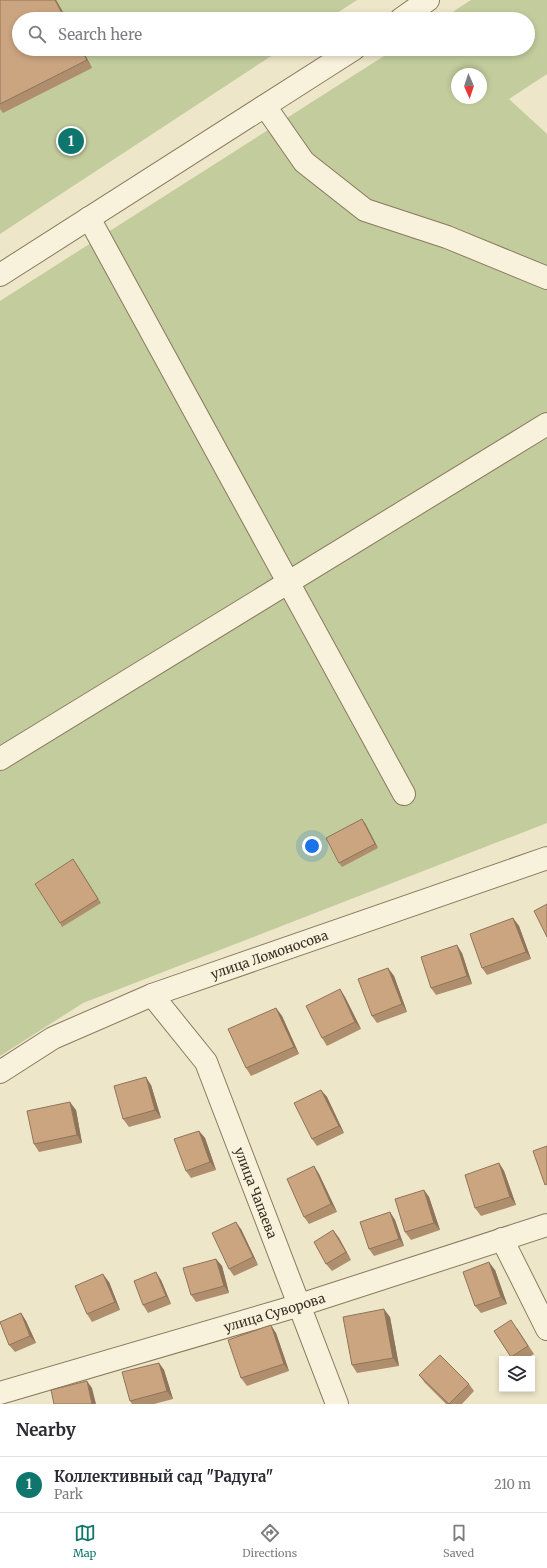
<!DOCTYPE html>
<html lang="en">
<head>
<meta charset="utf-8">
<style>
	:root { --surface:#fff; --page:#f2f2f3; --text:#2b2b33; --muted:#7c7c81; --line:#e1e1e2; --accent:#0f766e }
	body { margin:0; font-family:Merriweather,serif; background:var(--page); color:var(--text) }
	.controls { position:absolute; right:12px; bottom:12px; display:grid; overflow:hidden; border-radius:0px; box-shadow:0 2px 6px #0003 }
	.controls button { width:36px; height:36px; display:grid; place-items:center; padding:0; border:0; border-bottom:1px solid var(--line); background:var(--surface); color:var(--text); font:20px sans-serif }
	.compass { position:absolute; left:451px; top:68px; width:36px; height:36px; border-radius:50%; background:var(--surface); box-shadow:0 2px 6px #0003; rotate:177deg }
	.you { position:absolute; left:312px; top:846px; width:14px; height:14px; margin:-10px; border:3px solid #fff; border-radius:50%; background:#1a73e8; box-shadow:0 0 0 6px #1a73e833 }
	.badge { display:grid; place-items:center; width:26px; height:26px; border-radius:50%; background:var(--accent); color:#fff; font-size:13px; font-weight:700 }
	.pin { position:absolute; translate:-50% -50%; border:2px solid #fff; box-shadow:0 1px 4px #0006 }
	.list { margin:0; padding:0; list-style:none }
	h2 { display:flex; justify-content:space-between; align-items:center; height:52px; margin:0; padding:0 16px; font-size:17px }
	h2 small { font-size:13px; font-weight:400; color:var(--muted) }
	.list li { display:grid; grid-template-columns:26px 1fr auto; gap:12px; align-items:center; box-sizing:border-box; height:56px; padding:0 16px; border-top:1px solid var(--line) }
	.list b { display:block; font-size:15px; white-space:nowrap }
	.list p { margin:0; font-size:13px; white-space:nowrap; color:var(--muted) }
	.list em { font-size:13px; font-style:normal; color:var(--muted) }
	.icon { flex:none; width:22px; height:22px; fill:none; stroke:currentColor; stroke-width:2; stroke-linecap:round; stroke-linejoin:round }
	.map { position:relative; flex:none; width:547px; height:1404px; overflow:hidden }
	.search { position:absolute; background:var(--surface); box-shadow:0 2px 6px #0003; left:12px; right:12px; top:12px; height:44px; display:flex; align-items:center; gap:10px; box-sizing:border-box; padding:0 14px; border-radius:22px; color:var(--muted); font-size:15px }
	.sheet { height:108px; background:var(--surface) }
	nav { display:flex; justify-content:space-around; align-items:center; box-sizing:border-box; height:56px; border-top:1px solid var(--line); background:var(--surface); font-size:11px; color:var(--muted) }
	nav a { display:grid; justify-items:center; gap:2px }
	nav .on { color:var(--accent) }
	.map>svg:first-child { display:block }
	.green { fill:#c2cc9c; fill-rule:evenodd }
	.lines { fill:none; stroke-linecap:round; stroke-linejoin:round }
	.minor-casing { stroke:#8a795e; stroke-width:24 }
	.minor { stroke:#f8f2dc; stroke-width:22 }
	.wall { fill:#af8e6e }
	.shaded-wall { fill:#8e745a }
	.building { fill:#cba580; stroke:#8e745a }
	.labels { text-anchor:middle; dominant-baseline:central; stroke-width:3; stroke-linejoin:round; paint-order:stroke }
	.street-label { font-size:13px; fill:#3b3021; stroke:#f5efd8 }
</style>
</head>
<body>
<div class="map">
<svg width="547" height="1404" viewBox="0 0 547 1404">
	<rect width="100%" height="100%" fill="#eee6c9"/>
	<!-- green -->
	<path class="green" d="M0,0h357l-29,19h-309v30h263l-282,185z
		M471,0h76v74l-38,25 38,35v689l-464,180 -83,53v-755l395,-252h133v-30h-86zM457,74h24v24h-24z"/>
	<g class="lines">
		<!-- minor casing -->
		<g class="minor-casing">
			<g id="minor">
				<path d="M401,19l27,-19"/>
				<path d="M265,106l39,56 61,48 82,27 100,41"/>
				<path d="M89,218l315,576"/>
				<path d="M0,275l354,-226"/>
				<path d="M0,759l547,-335"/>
				<path id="s1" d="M152,995l54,67 131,342"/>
				<path id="s2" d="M0,1072l53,-34 99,-43 395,-137"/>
				<path d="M502,1239l45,90"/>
				<path id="s3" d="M0,1393l300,-88 247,-80"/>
			</g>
		</g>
		<!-- minor -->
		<use href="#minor" class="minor"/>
	</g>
	<!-- wall -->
	<path class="wall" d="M0,0h56l11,19h-48l63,30 10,19 -89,45 -3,-4z
		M365,823l13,25 -36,19 -3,-4z
		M76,863l25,40 -39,24 -2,-4z
		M513,918l6,8 12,33 -44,16 -5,-7z
		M462,953l10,31 -36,11 -5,-7z
		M388,968l6,8 13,36 -30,11 -5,-7z
		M340,989l5,8 16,32 -34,17 -5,-8z
		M276,1008l6,8 17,38 -48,22 -5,-8z
		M151,1085l10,33 -32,9 -6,-8z
		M321,1090l6,7 17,36 -27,13 -5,-7z
		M76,1110l6,33 -43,9 -5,-8z
		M199,1131l6,7 11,32 -25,8 -5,-7z
		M499,1163l5,8 12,34 -35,11 -6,-8z
		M314,1166l5,8 18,38 -28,12 -5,-7z
		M424,1190l5,7 11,33 -29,10 -6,-8z
		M390,1212l5,8 9,26 -30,10 -5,-7z
		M241,1229l17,36 -24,11 -5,-7z
		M333,1230l6,8 12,22 -19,11 -6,-7z
		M216,1259l6,7 7,27 -33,9 -5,-7z
		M495,1270l12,34 -26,9 -6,-7z
		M161,1280l10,24 -23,9 -5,-8z
		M109,1282l11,28 -28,12 -5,-8z
		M21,1313l5,8 10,22 -21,9 -6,-7z
		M390,1317l9,49 -42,7 -5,-8z
		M517,1328l17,26 -8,5h-14l-18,-28z
		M276,1333l13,38 -42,15 -6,-8z
		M159,1363l5,7 9,29 -19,5h-22l-2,-3z
		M419,1375l50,9 5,7 -12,13h-16l-21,-21z"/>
	<!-- shaded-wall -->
	<path class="shaded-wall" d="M55,0h1l11,19h-2z
		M81,49h1l10,19 -5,-8z
		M362,819l3,4 13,25 -3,-4z
		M513,918l6,8 12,33 -5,-7z
		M457,945l5,8 10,31 -5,-8z
		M388,968l6,8 13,36 -5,-8z
		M340,989l5,8 16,32 -6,-7z
		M276,1008l6,8 17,38 -5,-7z
		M146,1077l5,8 10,33 -6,-8z
		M321,1090l6,7 17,36 -5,-7z
		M70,1102l6,8 6,33 -5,-8z
		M199,1131l6,7 11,32 -6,-8z
		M499,1163l5,8 12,34 -6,-8z
		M314,1166l5,8 18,38 -6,-8z
		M424,1190l5,7 11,33 -6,-7z
		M390,1212l5,8 9,26 -5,-7z
		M236,1222l5,7 17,36 -5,-8z
		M333,1230l6,8 12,22 -5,-8z
		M216,1259l6,7 7,27 -5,-7z
		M489,1262l6,8 12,34 -6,-7z
		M156,1272l5,8 10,24 -5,-8z
		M103,1274l6,8 11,28 -5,-8z
		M384,1309l6,8 9,49 -6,-8z
		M21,1313l5,8 10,22 -6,-7z
		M271,1325l5,8 13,38 -5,-7z
		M159,1363l5,7 9,29 -6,-8z
		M87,1381l5,7 4,16h-4z"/>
	<!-- building -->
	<path class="building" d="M0,0h55l10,19h-46v30h62l6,11 -87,44z
		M362,819l13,25 -36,19 -13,-25z
		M73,859l25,40 -38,24 -25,-39z
		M547,904v33l-13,-26z
		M513,918l13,34 -44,16 -12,-34z
		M457,945l10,31 -36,12 -10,-31z
		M388,968l14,36 -30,12 -14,-37z
		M340,989l15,33 -33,16 -16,-32z
		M276,1008l18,39 -48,21 -18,-39z
		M146,1077l9,33 -32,9 -9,-33z
		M321,1090l18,36 -27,13 -18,-36z
		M70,1102l7,33 -43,9 -7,-33z
		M199,1131l11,31 -24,9 -12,-32z
		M547,1146v38l-2,1 -12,-34z
		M499,1163l11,34 -35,11 -10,-33z
		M314,1166l17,38 -27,13 -17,-38z
		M424,1190l10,33 -29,9 -10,-33z
		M390,1212l9,27 -30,10 -9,-27z
		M236,1222l17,35 -24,12 -17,-36z
		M333,1230l13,22 -20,12 -12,-22z
		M216,1259l8,27 -33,9 -8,-27z
		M489,1262l12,35 -26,9 -12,-34z
		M156,1272l10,24 -23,9 -9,-24z
		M103,1274l12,28 -28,12 -12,-28z
		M384,1309l9,49 -41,7 -9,-48z
		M21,1313l9,23 -21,9 -9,-23z
		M511,1320l17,26 -17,11 -17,-26z
		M271,1325l13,39 -43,14 -13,-38z
		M440,1355l29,29 -20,20 -30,-29z
		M159,1363l8,28 -37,10 -8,-29z
		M87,1381l5,23h-38l-3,-14z"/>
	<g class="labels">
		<!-- street labels -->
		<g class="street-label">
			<text stroke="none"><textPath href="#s2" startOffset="295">улица Ломоносова</textPath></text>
			<text stroke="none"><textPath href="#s1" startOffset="226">улица Чапаева</textPath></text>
			<text stroke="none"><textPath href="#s3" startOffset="286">улица Суворова</textPath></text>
		</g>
	</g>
</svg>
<div class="controls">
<button><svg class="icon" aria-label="layers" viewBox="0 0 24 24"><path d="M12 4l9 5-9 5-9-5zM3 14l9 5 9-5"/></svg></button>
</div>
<svg class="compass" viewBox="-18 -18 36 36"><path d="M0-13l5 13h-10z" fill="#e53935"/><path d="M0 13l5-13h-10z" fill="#7c7c81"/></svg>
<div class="you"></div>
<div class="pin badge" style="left:71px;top:141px">1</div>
<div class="search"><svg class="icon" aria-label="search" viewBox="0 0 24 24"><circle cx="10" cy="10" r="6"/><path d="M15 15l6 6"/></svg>Search here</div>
</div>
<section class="sheet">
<h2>Nearby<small></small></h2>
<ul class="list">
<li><span class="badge">1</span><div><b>Коллективный сад &quot;Радуга&quot;</b><p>Park</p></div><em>210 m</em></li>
</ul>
</section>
<nav>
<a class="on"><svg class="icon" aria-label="map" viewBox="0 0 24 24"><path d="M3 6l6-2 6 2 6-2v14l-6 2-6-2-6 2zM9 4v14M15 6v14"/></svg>Map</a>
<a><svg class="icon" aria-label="directions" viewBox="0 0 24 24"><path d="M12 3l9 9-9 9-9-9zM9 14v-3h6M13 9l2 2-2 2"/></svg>Directions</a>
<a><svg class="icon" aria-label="saved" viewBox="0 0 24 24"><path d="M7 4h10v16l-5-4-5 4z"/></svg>Saved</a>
</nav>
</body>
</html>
